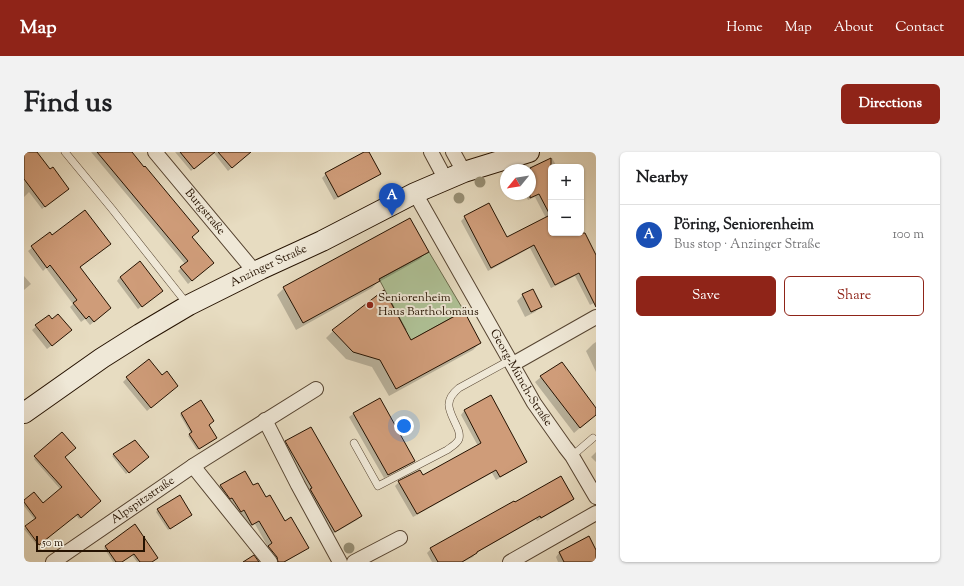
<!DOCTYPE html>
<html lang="en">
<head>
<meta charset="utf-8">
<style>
	:root { --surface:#fff; --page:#f2f2f2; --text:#202124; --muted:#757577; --line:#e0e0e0; --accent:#8f2418 }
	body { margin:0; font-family:"Sorts Mill Goudy",serif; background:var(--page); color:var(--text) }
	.controls { position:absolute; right:12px; top:12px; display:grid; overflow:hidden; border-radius:6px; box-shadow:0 1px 3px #0004 }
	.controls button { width:36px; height:36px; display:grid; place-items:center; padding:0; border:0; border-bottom:1px solid var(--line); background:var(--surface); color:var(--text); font:20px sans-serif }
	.compass { position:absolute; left:476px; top:12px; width:36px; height:36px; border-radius:50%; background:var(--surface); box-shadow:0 1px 3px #0004; rotate:240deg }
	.scale { position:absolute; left:12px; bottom:10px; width:109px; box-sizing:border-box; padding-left:4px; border:2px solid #251201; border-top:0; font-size:11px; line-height:14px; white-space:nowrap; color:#251201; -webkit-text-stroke:3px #efe8d7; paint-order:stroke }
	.you { position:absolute; left:380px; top:274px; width:14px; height:14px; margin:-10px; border:3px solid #fff; border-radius:50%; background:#1a73e8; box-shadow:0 0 0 6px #1a73e833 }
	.badge { display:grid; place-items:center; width:26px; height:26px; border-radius:50%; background:var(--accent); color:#fff; font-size:13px; font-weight:700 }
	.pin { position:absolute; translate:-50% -33px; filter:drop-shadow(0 1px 2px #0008) }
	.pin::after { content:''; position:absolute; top:21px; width:14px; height:12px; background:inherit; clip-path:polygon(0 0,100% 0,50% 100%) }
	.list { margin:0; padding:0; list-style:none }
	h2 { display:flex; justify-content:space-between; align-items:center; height:52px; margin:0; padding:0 16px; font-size:17px }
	h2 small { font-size:13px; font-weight:400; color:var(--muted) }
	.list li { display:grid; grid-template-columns:26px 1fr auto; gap:12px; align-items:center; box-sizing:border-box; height:60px; padding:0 16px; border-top:1px solid var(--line) }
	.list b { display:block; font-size:15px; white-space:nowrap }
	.list p { margin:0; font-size:13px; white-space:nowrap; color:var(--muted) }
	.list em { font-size:13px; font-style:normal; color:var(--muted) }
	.actions { display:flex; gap:8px; padding:12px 16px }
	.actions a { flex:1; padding:9px 0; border:1px solid var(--accent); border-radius:6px; text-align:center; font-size:14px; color:var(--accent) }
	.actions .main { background:var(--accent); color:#fff }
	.map { position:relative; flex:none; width:572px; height:410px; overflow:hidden; border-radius:6px }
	header { display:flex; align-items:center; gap:24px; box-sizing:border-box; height:56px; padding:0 20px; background:var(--accent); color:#fff }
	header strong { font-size:19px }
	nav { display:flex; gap:22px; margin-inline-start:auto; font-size:14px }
	.intro { display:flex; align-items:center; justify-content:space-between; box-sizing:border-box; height:96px; padding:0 24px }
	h1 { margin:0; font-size:28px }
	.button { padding:10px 18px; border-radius:6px; background:var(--accent); color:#fff; font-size:14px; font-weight:700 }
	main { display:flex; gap:24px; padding:0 24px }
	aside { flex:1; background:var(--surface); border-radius:6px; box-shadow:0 1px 3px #0004 }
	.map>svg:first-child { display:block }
	.green { fill:#afc297; stroke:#6a6a4c }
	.shadow { fill:#0003 }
	.building { fill:#cf9c79; stroke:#251201 }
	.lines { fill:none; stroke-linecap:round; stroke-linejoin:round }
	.lane-casing { stroke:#564431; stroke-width:8 }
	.street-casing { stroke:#564431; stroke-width:16 }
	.secondary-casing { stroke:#251201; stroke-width:22 }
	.lane { stroke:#efe8d7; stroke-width:7 }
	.street { stroke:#efe8d7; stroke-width:14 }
	.secondary { stroke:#efe8d7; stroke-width:20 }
	.tree { fill:#978f75 }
	.poi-dot { fill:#8f2418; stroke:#efe8d7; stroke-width:1.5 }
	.labels { text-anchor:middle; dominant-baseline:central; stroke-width:4; stroke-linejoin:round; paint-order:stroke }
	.street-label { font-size:12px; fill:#251201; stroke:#efe8d7 }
	.poi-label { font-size:12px; fill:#251201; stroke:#efe8d7; text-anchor:start }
</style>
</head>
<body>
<header>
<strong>Map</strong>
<nav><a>Home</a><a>Map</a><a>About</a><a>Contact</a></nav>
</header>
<div class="intro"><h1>Find us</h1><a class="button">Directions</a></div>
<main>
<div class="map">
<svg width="572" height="410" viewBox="0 0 572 410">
	<rect width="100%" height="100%" fill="#e7dcc1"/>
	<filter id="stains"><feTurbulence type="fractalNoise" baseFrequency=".005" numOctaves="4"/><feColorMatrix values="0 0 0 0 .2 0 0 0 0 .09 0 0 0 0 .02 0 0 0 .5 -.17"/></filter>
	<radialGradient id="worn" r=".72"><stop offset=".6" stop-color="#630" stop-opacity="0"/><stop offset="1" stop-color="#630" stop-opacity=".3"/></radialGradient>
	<!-- green -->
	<path class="green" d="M405,100l35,59 -67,37 -3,-11 12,-7 -27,-51z"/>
	<!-- shadow -->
	<path class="shadow" d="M0,0h12l29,39 -23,18 -13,-17 -5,5z
		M67,0h40l60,85 18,29 -21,18 -10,-13 7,-7z
		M151,0h74l-3,4 -18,15 -15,-19 -22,19z
		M342,0h2l12,21 -4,4 -42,23 -12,-22 4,-4z
		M528,6l5,9h-6v66h27l18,24v45l-6,3 -15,-29 -24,12 -21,-40 -42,23 -27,-50 4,-4 41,21 40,-20 -11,-21 -7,3 -3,-6h5v-24h-1z
		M25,82l2,3 55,10 -27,21 27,44 -16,13 -5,-6 -4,3 -11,-15 3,-3 -27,-36 -3,3 -15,-20z
		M403,100l-7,7 -43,24 -5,5 -76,42 -19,-35 7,-7z
		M0,124l7,8 -7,6z
		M96,125l38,18 -20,14 -21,-28z
		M360,139l27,50 69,2 -7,7 -84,46 -17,-29 -26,-8 -20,-21 7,-7z
		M499,143l18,12 -6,5 -10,5 -8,-16z
		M24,164l19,18 -20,15 -15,-19z
		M572,190v30l-10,-21 7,-7z
		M537,211l35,46v5l-22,19 -39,-51 6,-5z
		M103,226l46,11 -26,22 -24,-29z
		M467,245l35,65 -4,3 -26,15 -4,-7 -79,44 -18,-31 4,-4 24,-6 55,-30 -17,-31 3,-4z
		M355,247l35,62 -4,3 -26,14 -35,-61 4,-3z
		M157,262l27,11 6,14 -17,11 -9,-14 3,-2 -11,-19z
		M37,282l3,23 36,44 -21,18 -3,-4 -39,30 -13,-16 11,-9 -11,-14v-5l19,4 18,-15 -27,-31z
		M111,290l11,16 -20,16 -14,-18z
		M262,290l75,74 -4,4 -26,15 -49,-89z
		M572,300v10l-5,-5z
		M221,320l8,15 13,12 19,23 23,25 -4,4 -19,11h-11l-9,-12 3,-3 -13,-23 -7,4 -31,-38 3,-4z
		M548,347l-3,4 -32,18 -1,-2 -60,34 -3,4 -10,5h-31l-5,-9 4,-4 83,-47z
		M134,358l31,6 -21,14 -12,-18z
		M111,374l16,36h-14l-5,-7 -10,7h-9l-9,-14z
		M564,385l8,15v10h-38l-2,-5 3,-4z"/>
	<!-- building -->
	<path class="building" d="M0,0h13l13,17 3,-2 16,22 -24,18 -21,-28z
		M73,0h35l12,15 1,-1 54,65 -7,6 22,26 -22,18 -12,-14 8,-6z
		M156,0h35l-21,17z
		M194,0h33l-19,16z
		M340,0h5l12,22 -43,23 -13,-24z
		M527,6v75h34l11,22v52l-17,-34 -24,12 -21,-40 -43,23 -27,-52 25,-13 18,34 43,-22 -11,-21 -9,4v-30z
		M61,58l26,34 -31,23 31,41 -17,14 -5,-6 -3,3 -13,-16 4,-3 -27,-35 -3,3 -16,-22 19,-14 2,3z
		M386,66l19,34 -50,27 1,2 -77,42 -20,-36z
		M116,109l23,30 -21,16 -22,-30z
		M509,137l9,18 -11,5 -9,-18z
		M360,138l27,50 53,-29 17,32 -85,46 -16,-29 -27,-8 -21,-22z
		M34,162l14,16 -20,16 -17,-21 14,-10 3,4z
		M125,207l13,16 5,-4 11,15 -27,22 -25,-31z
		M538,210l34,46v7l-16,13 -40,-52z
		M467,243l36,67 -27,15 -4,-7 -79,44 -19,-33 22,-11 3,5 58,-32 -17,-33z
		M356,246l35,63 -27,14 -35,-62z
		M177,248l13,21 -5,4 8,13 -18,11 -10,-15 3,-2 -11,-19z
		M287,275l51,89 -27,16 -25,-43 2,-1 -27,-47z
		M38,280l14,16 -11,9 36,44 -20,17 -3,-4 -39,31 -14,-19 11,-8 -12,-16v-2l10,-8 9,11 19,-16 -28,-31z
		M111,288l14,17 -20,16 -16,-19z
		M221,319l8,14 5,-2 8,14 4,-2 15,26 6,-4 18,31 -25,14h-6l-1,-5 -9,-11 4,-3 -13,-22 -7,4 -8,-15 -3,2 -9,-14 -2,1 -10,-14z
		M537,324l13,23 -33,19 -1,-2 -63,36v1l-15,9h-24l-8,-14 84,-47 1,1z
		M156,343l12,20 -22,14 -13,-20z
		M111,372l23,34 -6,4h-12l-6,-8 -12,8h-6l-11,-16z
		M565,384l7,14v12h-32l-5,-10z
		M230,403l5,7h-16z"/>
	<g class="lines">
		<!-- lane casing -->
		<g class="lane-casing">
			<path id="lane" d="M41,0l47,57 76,96
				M330,291l24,43 69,-36c4,-3 10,-6 12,-11 1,-3 0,-9 -2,-12 -7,-16 -15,-25 2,-39l51,-28
				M548,304l21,-18"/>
		</g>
		<!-- street casing -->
		<g class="street-casing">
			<g id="street">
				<path id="s1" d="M131,0l100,120"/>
				<path d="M407,0l15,28"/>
				<path d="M429,0l11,20"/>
				<path id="s2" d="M391,41l119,210 31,44 7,9 24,41"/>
				<path d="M489,212l83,-47"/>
				<path d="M241,268l33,65 42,77"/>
				<path d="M169,314l77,96"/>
				<path id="s3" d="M29,410l140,-96 123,-77"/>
				<path d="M330,410l46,-24"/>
				<path d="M486,410l86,-49"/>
			</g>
		</g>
		<!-- secondary casing -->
		<g class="secondary-casing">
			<g id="secondary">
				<path id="s4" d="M0,261l78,-55 38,-24 49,-29 72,-36 61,-28 93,-48 49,-21 65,-20"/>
			</g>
		</g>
		<!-- lane -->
		<use href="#lane" class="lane"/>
		<!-- street -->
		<use href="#street" class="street"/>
		<!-- secondary -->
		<use href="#secondary" class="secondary"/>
	</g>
	<!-- trees -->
	<g class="tree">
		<circle cx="456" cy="30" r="5.5"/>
		<circle cx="435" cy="46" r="5.5"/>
		<circle cx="325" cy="396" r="5.5"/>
	</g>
	<!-- markers -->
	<circle class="poi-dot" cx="346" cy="153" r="4"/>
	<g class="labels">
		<!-- street labels -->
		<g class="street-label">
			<text stroke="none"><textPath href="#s1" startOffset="78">Burgstraße</textPath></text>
			<text stroke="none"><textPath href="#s4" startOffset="286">Anzinger Straße</textPath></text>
			<text stroke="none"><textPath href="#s2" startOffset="213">Georg-Münch-Straße</textPath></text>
			<text stroke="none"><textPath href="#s3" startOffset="109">Alpspitzstraße</textPath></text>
		</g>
		<!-- poi labels -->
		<g class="poi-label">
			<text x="354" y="146">Seniorenheim<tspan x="354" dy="14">Haus Bartholomäus</tspan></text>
		</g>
	</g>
	<rect width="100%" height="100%" filter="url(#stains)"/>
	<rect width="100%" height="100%" fill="url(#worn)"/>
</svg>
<div class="controls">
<button>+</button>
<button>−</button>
</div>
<svg class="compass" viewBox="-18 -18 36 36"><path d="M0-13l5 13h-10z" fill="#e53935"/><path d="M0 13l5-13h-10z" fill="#757577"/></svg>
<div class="scale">50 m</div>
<div class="you"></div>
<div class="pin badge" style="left:368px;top:64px;background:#1a4fb4">A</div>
</div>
<aside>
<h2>Nearby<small></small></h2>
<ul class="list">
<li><span class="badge" style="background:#1a4fb4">A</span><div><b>Pöring, Seniorenheim</b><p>Bus stop · Anzinger Straße</p></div><em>100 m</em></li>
</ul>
<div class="actions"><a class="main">Save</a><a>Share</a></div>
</aside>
</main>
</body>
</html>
